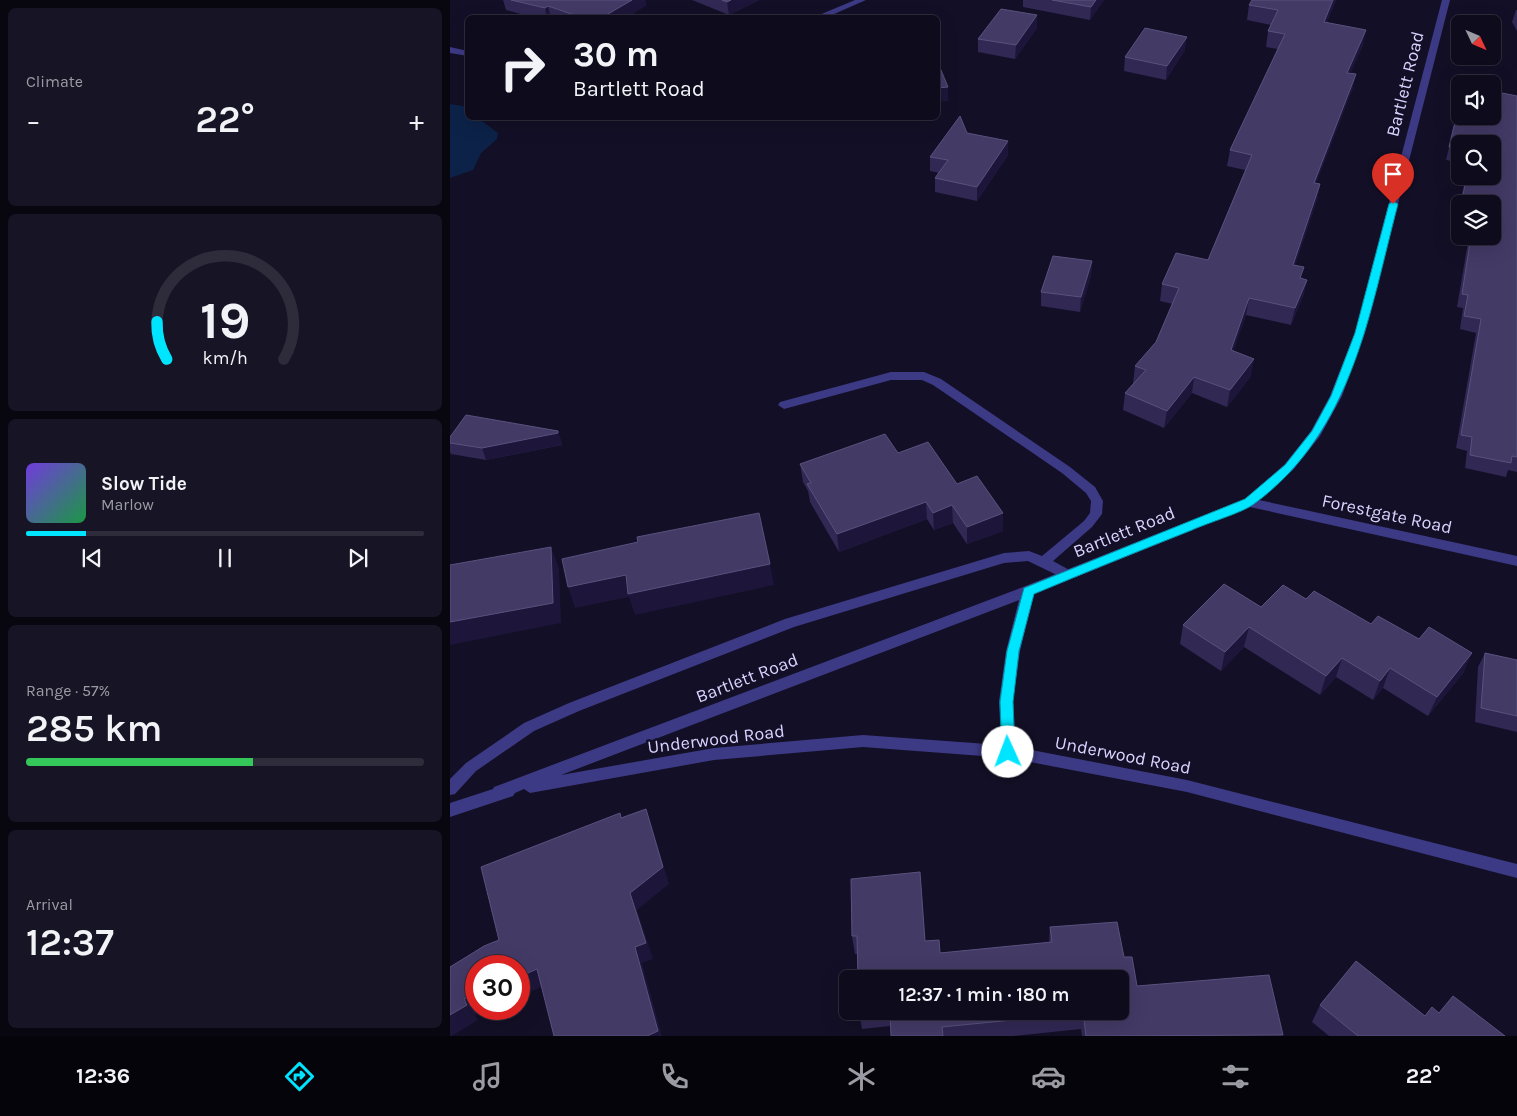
<!DOCTYPE html>
<html lang="en">
<head>
<meta charset="utf-8">
<style>
  :root { --surface:#0e0b1c; --page:#171425; --text:#f1f3f6; --muted:#9b9ba3; --line:#2e2b3b; --accent:#00e5ff }
  body { margin:0; font-family:Karla,sans-serif; background:var(--page); color:var(--text); height:100vh; display:flex; flex-direction:column; font-size:19px; white-space:nowrap }
  * { box-sizing:border-box; margin:0 }
  p { font-size:16px; color:var(--muted) }
  .icon { flex:none; width:28px; height:28px; fill:none; stroke:currentColor; stroke-width:2; stroke-linecap:round; stroke-linejoin:round }
  .map { position:relative; flex:1; overflow:hidden }
  .panel { display:flex; flex-direction:column; gap:8px; padding:8px; background:#08060f; width:450px }
  .panel>* { flex:none }
  .hud { position:absolute; left:15px; top:15px; width:475px; height:105px; border-radius:8px; box-shadow:0 5px 20px #0002,0 0 0 1px var(--line); background:#0e0b1c; color:var(--text); overflow:hidden }
  .needle { width:32px; rotate:134deg }
  .buttons { position:absolute; left:1001px; top:15px; display:grid; gap:10px }
  .buttons a { display:grid; place-items:center; width:50px; height:50px; border-radius:8px; background:var(--surface); box-shadow:0 5px 20px #0002,0 0 0 1px var(--line); font-size:25px }
  .speed { position:absolute; left:15px; top:955px; display:flex; gap:10px; font-size:25px; font-weight:700; text-align:center }
  .speed>* { display:grid; place-content:center; width:65px; height:65px; border-radius:50%; background:var(--surface); box-shadow:0 5px 20px #0002,0 0 0 1px var(--line); line-height:1 }
  .speed .limit { border:8px solid #d22; background:#fff; color:#111 }
  .pin { position:absolute; display:grid; place-items:center; width:42px; height:42px; color:#fff; margin:-51px -21px; border-radius:50% 50% 50% 0; rotate:-45deg; box-shadow:0 0 5px #0007 }
  .pin .icon { rotate:45deg }
  .me { position:absolute; width:55px; margin:-28px; rotate:358deg; stroke-linejoin:round; filter:drop-shadow(0 0 4px #0008) }
  .turn { display:flex; align-items:center; gap:18px; height:105px; padding:0 25px; font-size:22px }
  .turn .icon { width:65px; height:65px; stroke-width:2.5 }
  .turn b { display:block; font-size:35px; line-height:42px }
  .big { font-size:38px; font-weight:600; line-height:1.1 }
  .panel .card { flex:1; display:flex; flex-direction:column; justify-content:center; gap:8px; min-width:0; padding:0 18px; border-radius:8px; background:var(--page) }
  .panel .dial { align-items:center; gap:0 }
  .dial svg { height:130px; overflow:visible; fill:none; stroke:var(--line); stroke-width:7; stroke-linecap:round; text-anchor:middle }
  .dial text { fill:var(--text); stroke:none }
  .song { display:flex; align-items:center; gap:15px }
  .cover { width:60px; height:60px; border-radius:8px; background:linear-gradient(135deg,hsl(260 70% 55%),hsl(140 70% 35%)) }
  .played { height:5px; border-radius:2px; background:linear-gradient(90deg,var(--accent) 15%,var(--line) 15%) }
  .keys { display:flex; justify-content:space-around; direction:ltr }
  .heat { display:flex; justify-content:space-between; align-items:center; font-size:28px; direction:ltr }
  .charge { height:8px; border-radius:4px; background:linear-gradient(90deg,#34c759 57%,var(--line) 0) }
  .trip { position:absolute; left:389px; top:970px; width:290px; height:50px; border-radius:8px; background:var(--surface); box-shadow:0 5px 20px #0002,0 0 0 1px var(--line); font-weight:600; line-height:50px; text-align:center }
  .dock { display:flex; height:80px; justify-content:space-around; align-items:center; background:#06040b; color:var(--muted) }
  .dock .icon { width:35px; height:35px }
  .dock .selected { color:var(--accent) }
  .dock b { font-size:22px; color:var(--text) }
  main { display:flex; flex:1; min-height:0 }
  .map>svg:first-child { display:block }
</style>
</head>
<body>
<main>
<section class="panel">
<div class="card"><p>Climate</p>
<div class="heat"><a>−</a><b class="big">22°</b><a>+</a></div>
</div>
<div class="card dial"><svg viewBox="0 0 100 80">
<path d="M14 69A42 42 0 1 1 86 69"/>
<path d="M14 69A42 42 0 0 1 8 46" stroke="#00e5ff"/>
<text x="50" y="56" font-size="32" font-weight="700">19</text>
<text x="50" y="72" font-size="11">km/h</text>
</svg></div>
<div class="card">
<div class="song"><i class="cover"></i><div><b>Slow Tide</b><p>Marlow</p></div></div>
<div class="played"></div>
<div class="keys"><svg class="icon" aria-label="previous" viewBox="0 0 24 24"><path d="M18 5L8 12l10 7zM5 5v14"/></svg><svg class="icon" aria-label="pause" viewBox="0 0 24 24"><path d="M8 5v14M16 5v14"/></svg><svg class="icon" aria-label="next" viewBox="0 0 24 24"><path d="M6 5l10 7-10 7zM19 5v14"/></svg></div>
</div>
<div class="card"><p>Range · 57%</p><b class="big">285 km</b><div class="charge"></div></div>
<div class="card"><p>Arrival</p><b class="big">12:37</b></div>
</section>
<div class="map">
<svg width="1067" height="1036" viewBox="0 0 1067 1036">
  <rect width="100%" height="100%" fill="#130f26"/>
  <path fill="#0c2248" d="M0,104L13,106L17,110L18,118H28L48,133L47,139L31,153L23,170L0,178Z"/>
  <g fill="none" stroke-linecap="round" stroke-linejoin="round">
    <path fill="#3d3a85" fill-rule="evenodd" d="M441,372H474L491,379L620,467L645,487L653,501L652,514L642,527L603,561L623,572L625,575L623,578H613L578,561L554,563L344,627L129,711L84,731L26,771L5,794L0,795V779L16,763L74,723L119,703L335,619L554,553L579,551L592,556L634,521L640,513L641,501L636,493L612,473L483,385L472,380H441L334,409L328,405L330,402Z"/>
    <path fill="#3d3a85" fill-rule="evenodd" d="M405,0H416L375,18H362Z
      M992,0H1000L915,333L892,396L870,436L843,470L809,500L1067,556V566L800,507L584,594L570,651L563,701L566,747L737,780L1067,864V878L737,792L559,758L413,747L264,760L80,793L74,789L65,793L63,796L0,817V803L43,789L44,787L573,587L795,499L835,464L861,431L880,396L905,333ZM569,600L556,651L549,701L551,745L413,735L264,748L111,775Z
      M0,47L18,51V56L0,53Z"/>
  </g>
  <path fill="#312854" fill-rule="evenodd" d="M53,0H195L196,5L176,18H85L56,10Z
    M242,0H309L279,15Z
    M573,0H654L640,20L573,7Z
    M886,0L877,22L913,45L900,73L906,74L902,90L866,183L870,184L867,200L845,265L852,279L857,280L853,296L841,325L796,315L783,351L801,376L777,407L742,393L714,428L673,410L675,393L684,383H683L685,366L706,342L723,304L710,301L712,284L758,260L795,170L777,166L780,150L828,49L816,47L818,31L821,25L797,20L799,5Z
    M1066,10H1067V31L1062,22Z
    M587,15V28L565,59L528,52V39Z
    M735,50L716,80L674,71L675,57Z
    M1067,96V472L1058,470L1056,477L1015,468L1017,451L1006,448L1026,333L1010,329L1013,308L1007,307L1018,242L1002,239L1016,176H1042V144H1010V163L996,160L1004,126ZM1010,204H1042V236H1010Z
    M517,133L558,155L527,201L485,192V178L489,173L480,171V157Z
    M642,261L641,276L630,312L591,306V292Z
    M0,437L112,443V445L36,460L1,454L0,452Z
    M350,464L507,484L553,531L517,544L503,523L484,530L477,519L389,552L360,502L358,491L353,482Z
    M811,607L921,624L1014,672L978,716L933,688L923,700L886,677L870,695L794,647L771,671L730,644L733,625Z
    M1035,653L1067,660V732L1025,722L1028,667Z
    M401,879L490,953L599,943L600,927L674,957L687,986L833,1035L632,1036L631,1029L563,1036H441L440,1026L412,1029L409,1011H670L408,954H405L402,936Z
    M870,1005L975,1016L989,1013L1055,1036H879L862,1022Z"/>
  <path fill="#1d163a" d="M182,0H195L196,5L176,18H159L158,14Z
    M281,0H309L279,15L277,2Z
    M646,0H654L640,20L641,7Z
    M883,0H886L871,37L874,22Z
    M98,6L101,18H97L95,8Z
    M587,15V28L565,59L566,45Z
    M916,30L913,45L894,89L897,73Z
    M737,37L735,50L716,80L717,66Z
    M906,74L902,90L860,199L864,183Z
    M498,87V101L488,102V88Z
    M558,141V155L527,201V187Z
    M870,184L867,200L840,281L843,265Z
    M642,261L641,276L630,312L631,297Z
    M857,280L853,296L841,325L845,308Z
    M799,298L796,315L778,367L781,350Z
    M804,359L801,376L777,407L780,390Z
    M744,377L742,393L714,428L717,411Z
    M108,431L112,443V445L36,460L32,448Z
    M476,502L477,519L389,552L387,534Z
    M502,505L503,523L484,530L483,513Z
    M553,513V531L517,544V527Z
    M101,547L109,568L111,623L0,645V622Z
    M320,564L324,585L185,615L179,597L125,608L118,587L176,575Z
    M799,627L794,647L771,671L775,652Z
    M1022,653L1014,672L978,716L987,697Z
    M892,658L886,677L870,695L876,676Z
    M940,668L933,688L923,700L930,681Z
    M196,809L202,827L219,884L187,910L203,959L192,963L212,1036H197L185,947L180,893Z
    M87,969L96,985L69,997V977Z
    M26,994V1009H40L25,1015L28,1020L2,1036H0V1015L14,999Z"/>
  <path fill="#433a66" stroke="#5a527e" d="M61,0H182L158,14L160,18H133L98,6L95,8Z
    M272,0H281L277,2Z
    M602,0H646L641,7Z
    M802,0H883L874,22L916,30L897,73L906,74L864,183L870,184L843,265L854,267L850,278L857,280L845,308L799,298L781,350L804,359L780,390L744,377L717,411L675,393L696,370L685,366L706,342L729,288L712,284L726,253L758,260L802,155L780,150L835,34L818,31L828,10L799,5Z
    M551,9L587,15L566,45L528,39Z
    M695,28L737,37L717,66L675,57Z
    M488,63L498,87L488,88Z
    M1042,91L1067,96V457L1062,456L1061,463L1020,455L1022,437L1011,435L1031,319L1014,316L1018,295L1012,294L1021,236H1042V204H1011L1017,176H1042V144H1010V149L999,147L1004,126L1010,114V116H1042Z
    M510,116L517,133L558,141L527,187L485,178L498,160L480,157Z
    M1010,208V226L1006,225Z
    M603,256L642,261L631,297L591,292Z
    M16,415L108,431V433L32,448L0,443V437Z
    M435,434L448,453L478,442L507,484L527,476L553,513L517,527L502,505L483,513L476,502L387,534L357,484L361,483L350,464Z
    M309,513L320,564L178,594L176,575L118,587L112,559L188,542L187,537Z
    M101,547L103,603L0,622V565Z
    M774,584L811,607L833,585L856,599L864,591L921,624L928,616L969,639L979,627L1022,653L987,697L940,668L930,681L892,658L876,676L799,627L775,652L733,625Z
    M1035,653L1067,660V716L1031,708Z
    M196,809L213,867L180,893L196,943L185,947L208,1031L197,1036H104L87,969L69,977V966H26V994L14,999L17,1005L0,1015V967L34,946L49,940L31,867L170,813L171,818Z
    M470,872L475,941L489,940L490,953L602,942L600,927L667,922L674,957H682L687,986L819,975L833,1035L636,1036L633,1013L492,1027L493,1036H441L440,1011H670V979H408L407,936H402L401,879Z
    M906,961L975,1016L982,1007L989,1013L1003,996L1055,1036H908L870,1005Z
    M409,1011H425L409,1013Z"/>
  <path fill="#00e5ff" stroke="#0095a6" d="M943,201L948,204C919,314 903,431 804,504C792,513 757,523 742,530C689,551 636,572 584,594L569,651L563,702L565,752L563,756L558,758L554,756L552,752L550,702L557,651L574,588L795,499L835,465L862,431L881,396L905,333L939,204Z"/>
  <g text-anchor="middle" stroke-width="5" stroke-linejoin="round" paint-order="stroke">
    <g font-size="18" fill="#d9d4ff" stroke="#130f26">
      <text transform="translate(955 84) rotate(-76)" y="6">Bartlett Road</text>
      <text transform="translate(937 514) rotate(12)" y="6">Forestgate Road</text>
      <text transform="translate(674 532) rotate(-22)" y="6">Bartlett Road</text>
      <text transform="translate(297 678) rotate(-21)" y="6">Bartlett Road</text>
      <text transform="translate(266 739) rotate(-7)" y="6">Underwood Road</text>
      <text transform="translate(673 755) rotate(11)" y="6">Underwood Road</text>
    </g>
  </g>
</svg>
<div class="buttons">
<a><svg class="needle" viewBox="-14 -14 28 28"><path d="M0-13l5 13h-10z" fill="#e53935"/><path d="M0 13l5-13h-10z" fill="#9b9ba3"/></svg></a>
<a><svg class="icon" aria-label="sound" viewBox="0 0 24 24"><path d="M4 9h4l5-4v14l-5-4H4zM17 9q2 3 0 6"/></svg></a>
<a><svg class="icon" aria-label="search" viewBox="0 0 24 24"><circle cx="10" cy="10" r="6"/><path d="M15 15l6 6"/></svg></a>
<a><svg class="icon" aria-label="layers" viewBox="0 0 24 24"><path d="M12 4l9 5-9 5-9-5zM3 14l9 5 9-5"/></svg></a>
</div>
<div class="speed"><div class="limit">30</div></div>
<div class="pin" style="left:943px;top:204px;background:#d93025"><svg class="icon" aria-label="arrive" viewBox="0 0 24 24"><path d="M6 21V4h12l-3 4 3 4H6"/></svg></div>
<svg class="me" style="left:558px;top:752px" viewBox="-20 -20 40 40"><circle r="19" fill="#fff"/><path d="M0-13L10 11 0 6-10 11z" fill="#00e5ff"/></svg>
<div class="trip">12:37 · 1 min · 180 m</div>
<div class="hud">
<div class="turn"><svg class="icon" aria-label="right" viewBox="0 0 24 24"><path d="M7 20v-9h11M14 6l5 5-5 5"/></svg><div><b>30 m</b>Bartlett Road</div></div>
</div>
</div>
</main>
<nav class="dock">
<b>12:36</b>
<svg class="icon selected" aria-label="directions" viewBox="0 0 24 24"><path d="M12 3l9 9-9 9-9-9zM9 14v-3h6M13 9l2 2-2 2"/></svg>
<svg class="icon" aria-label="music" viewBox="0 0 24 24"><path d="M9 18V5l10-2v13"/><circle cx="6" cy="18" r="3"/><circle cx="16" cy="16" r="3"/></svg>
<svg class="icon" aria-label="phone" viewBox="0 0 24 24"><path d="M5 4h4l2 5-3 2q2 4 5 5l2-3 5 2v4C11 20 4 13 5 4z"/></svg>
<svg class="icon" aria-label="climate" viewBox="0 0 24 24"><path d="M12 3v18M4 7l16 10M4 17L20 7"/></svg>
<svg class="icon" aria-label="car" viewBox="0 0 24 24"><path d="M5 17H2v-5l4-1 3-4h7l3 4 3 1v5h-3M9 17h6M6 11h13"/><circle cx="7" cy="17" r="2"/><circle cx="17" cy="17" r="2"/></svg>
<svg class="icon" aria-label="filters" viewBox="0 0 24 24"><path d="M4 7h16M4 17h16"/><circle cx="9" cy="7" r="2"/><circle cx="15" cy="17" r="2"/></svg>
<b>22°</b>
</nav>
</body>
</html>
